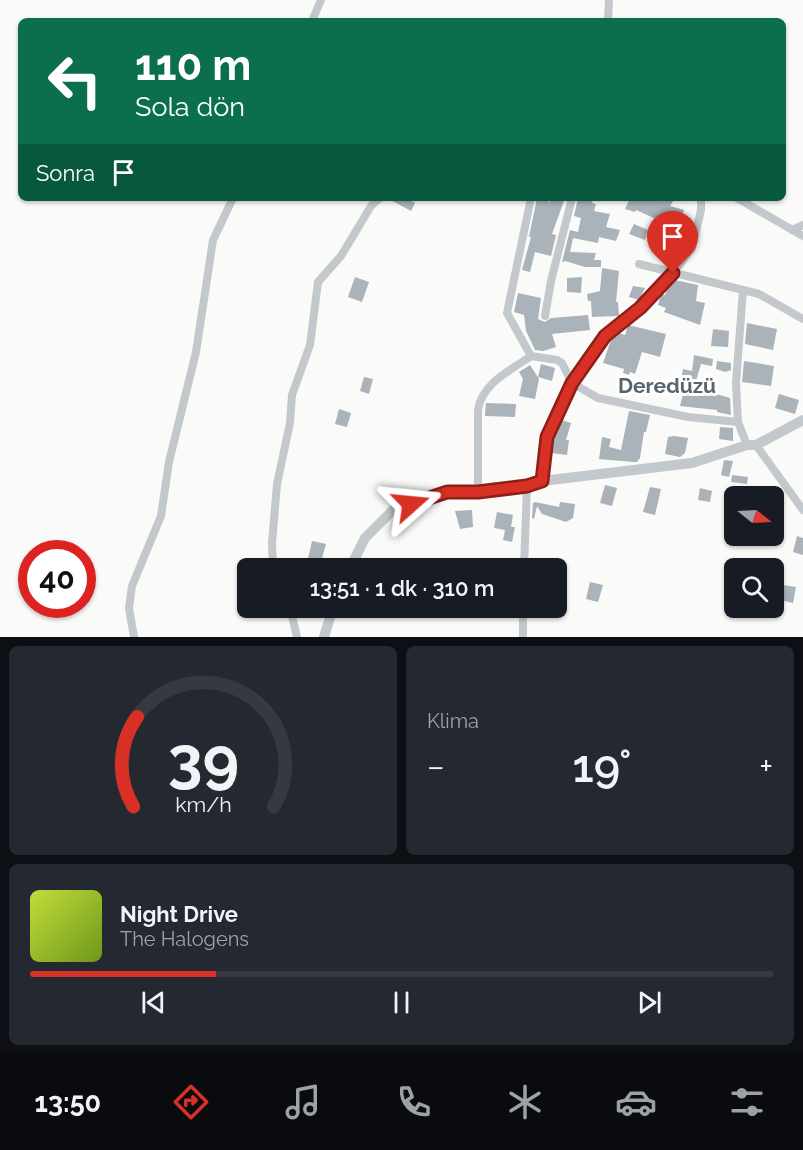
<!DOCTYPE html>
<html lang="tr">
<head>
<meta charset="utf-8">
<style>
  :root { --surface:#171b24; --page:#242831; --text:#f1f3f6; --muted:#9ea1a6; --line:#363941; --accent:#d93025 }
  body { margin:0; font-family:Raleway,sans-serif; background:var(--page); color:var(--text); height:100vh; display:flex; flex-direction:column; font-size:22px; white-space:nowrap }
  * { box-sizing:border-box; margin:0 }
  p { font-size:20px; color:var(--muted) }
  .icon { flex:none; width:33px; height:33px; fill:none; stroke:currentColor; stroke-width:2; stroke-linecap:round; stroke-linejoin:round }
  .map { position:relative; height:637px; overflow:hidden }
  .drawer { display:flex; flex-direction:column; gap:9px; padding:9px; background:#0d0f14; flex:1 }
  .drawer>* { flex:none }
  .guide { position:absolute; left:18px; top:18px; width:768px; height:183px; border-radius:9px; box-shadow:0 2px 4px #0004; background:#0b6e4f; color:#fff; overflow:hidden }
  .needle { width:39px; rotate:108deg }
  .buttons { position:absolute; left:724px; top:486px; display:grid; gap:12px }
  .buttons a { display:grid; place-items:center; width:60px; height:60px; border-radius:9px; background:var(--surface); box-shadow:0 2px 4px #0004; font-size:30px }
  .speed { position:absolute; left:18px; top:540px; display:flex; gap:12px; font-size:30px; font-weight:700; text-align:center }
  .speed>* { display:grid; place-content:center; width:78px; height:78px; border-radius:50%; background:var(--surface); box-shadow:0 2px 4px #0004; line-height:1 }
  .speed .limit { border:9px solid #d22; background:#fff; color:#111 }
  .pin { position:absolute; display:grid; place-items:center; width:51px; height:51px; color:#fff; margin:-62px -26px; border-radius:50% 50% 50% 0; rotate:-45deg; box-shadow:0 0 6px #0007 }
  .pin .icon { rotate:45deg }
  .me { position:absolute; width:66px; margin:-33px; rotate:72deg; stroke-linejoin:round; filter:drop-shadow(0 0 4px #0008) }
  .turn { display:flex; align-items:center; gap:21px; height:126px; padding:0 18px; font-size:27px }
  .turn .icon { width:78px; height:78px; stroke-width:2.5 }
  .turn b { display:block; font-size:42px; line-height:51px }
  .then { display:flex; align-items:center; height:57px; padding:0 18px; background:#0003; gap:12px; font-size:22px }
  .big { font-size:45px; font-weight:600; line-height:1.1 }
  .drawer .widget { flex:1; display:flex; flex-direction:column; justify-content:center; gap:9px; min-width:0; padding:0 21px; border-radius:9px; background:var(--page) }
  .drawer .dial { align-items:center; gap:0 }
  .dial svg { height:156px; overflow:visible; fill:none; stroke:var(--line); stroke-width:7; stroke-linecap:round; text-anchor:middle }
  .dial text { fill:var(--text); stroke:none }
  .song { display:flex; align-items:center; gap:18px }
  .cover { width:72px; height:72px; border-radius:9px; background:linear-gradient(135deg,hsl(70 70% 55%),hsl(80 70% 35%)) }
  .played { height:6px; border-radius:3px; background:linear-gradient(90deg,var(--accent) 25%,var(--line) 25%) }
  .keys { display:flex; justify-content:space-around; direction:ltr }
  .heat { display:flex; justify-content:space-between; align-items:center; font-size:33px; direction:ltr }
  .drawer .tiles { flex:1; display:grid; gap:9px; grid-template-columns:1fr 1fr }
  .widget:last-child { grid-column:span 2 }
  .trip { position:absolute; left:237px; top:558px; width:330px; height:60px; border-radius:9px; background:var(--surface); box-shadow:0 2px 4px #0004; font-weight:600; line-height:60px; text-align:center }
  .tab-bar { display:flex; height:96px; justify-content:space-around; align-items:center; background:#090b0e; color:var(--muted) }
  .tab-bar .icon { width:42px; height:42px }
  .tab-bar .current { color:var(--accent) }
  .tab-bar b { font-size:27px; color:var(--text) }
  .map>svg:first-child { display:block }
</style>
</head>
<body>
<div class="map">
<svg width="803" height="637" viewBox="0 0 803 637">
  <rect width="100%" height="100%" fill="#fafaf8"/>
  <path fill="#aab3b9" d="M387,198H406L415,203L411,211Z
    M537,198L550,202L552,198H565L552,234L556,235L551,256L535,252L530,272L522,270L531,237H529Z
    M578,198H593L592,203L596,204L594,211L610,214L606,227L620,230L616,241L599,237L598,243L573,238L570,252L596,253L594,260H601V267H585L565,261L562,262L570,230L578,232L581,218L574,216Z
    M630,198H675L670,206L684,210L672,251L658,247L661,239L650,236L656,219L636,210L635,212L625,209Z
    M634,224L648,230L645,240L629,234Z
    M602,268L619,271L616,302H618L619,316L592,317L591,301H588L587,294L600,291Z
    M355,277L369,282L362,302L348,297Z
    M582,277L581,293L567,292V278Z
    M675,280L698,285L696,301L705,303L700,325L664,312L666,308L658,305L661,294L665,295L668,287Z
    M633,286L645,288L639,300L629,297Z
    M518,293L541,298L538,319L545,322L551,318L588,315L590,330L552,334L556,347L543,351L535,350L526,331L524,315L514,312Z
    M747,323L777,329L773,350L745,344Z
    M628,325L666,334L660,357L642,352L635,374L630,372L629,375L623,373L624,369L603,363L611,340L619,333L625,335Z
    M713,329L729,331L728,347L711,346Z
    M694,355L713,359L712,366L701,364L696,381L715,384L713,393L730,398L731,415L717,412V410L680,406L685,386L676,384L677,378H681L683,369L692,371Z
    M717,361L731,363V370L725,372L716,369Z
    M744,361L774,366L771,386L742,382Z
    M541,364L555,368L552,381L538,377Z
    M530,365L539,379L535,399L519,396L523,379L519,372Z
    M364,377L373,379L369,394L360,391Z
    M779,394L799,400L795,414L775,408Z
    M486,403L516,404L515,417L485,416Z
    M339,409L351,413L347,427L335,424Z
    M629,411L650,415L646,432H644L640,458L637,462H633L599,459L602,437L611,439L609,447L621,450Z
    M562,420L571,423L566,440H569L567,455L552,453L553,439Z
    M720,427L733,428V441L719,439Z
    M674,436L688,438L685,453L680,457L665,454L668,437Z
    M724,460L733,461L729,477L721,475Z
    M732,475L748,477L747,484L731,482Z
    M605,485L617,488L612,506L600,503Z
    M650,487L661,489L655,515L643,512Z
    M700,488L712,491L710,502L698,500Z
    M535,502L559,507L560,502L575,504L573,518L566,522L542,514L537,506L534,519L532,518L533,503Z
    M472,510L473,527L460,529L455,511Z
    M497,512L513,515L511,527H515L512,542L503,540L505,530L494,528Z
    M797,536L803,538V555L793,552Z
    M312,541L326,544L321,562L308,559Z
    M590,582L603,585L598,602L586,599Z
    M783,585L796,587L793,603L780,600Z"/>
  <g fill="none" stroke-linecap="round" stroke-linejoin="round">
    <path stroke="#c3c8cc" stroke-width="8" d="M312,21L321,0
      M608,21L609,0
      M531,198L507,313L531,356
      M737,198L803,236
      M792,230L803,225
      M639,264L759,294L803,319
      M743,290L736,383L738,422L747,445
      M545,316L551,281L572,198
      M756,445L803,510
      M542,481L547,437L572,383L605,336L640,308L673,273L692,248L701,210V198
      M478,492V410C482,383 510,371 531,356L557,360L562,363L572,383L598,398L688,417L738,422
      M273,568L272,543L277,484L290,423L292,395L310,345L318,282L341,256L371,206L380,198
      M524,568L527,486
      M290,608L297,637
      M134,637L129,608L132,586L161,516L169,462L196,352L213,240L233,198
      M523,637V608"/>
    <path stroke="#c3c8cc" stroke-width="10" d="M350,568L365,538L393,510L447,492H478L527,486L542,481L692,463L747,445H756L803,420
      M324,637L333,608"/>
  </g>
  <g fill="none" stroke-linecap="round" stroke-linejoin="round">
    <defs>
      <path id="route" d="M411,504L447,492H478L527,486L542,481L547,437L572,383L605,336L640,308L673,273"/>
    </defs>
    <use href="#route" stroke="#8d1f18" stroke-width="15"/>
    <use href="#route" stroke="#d93025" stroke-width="10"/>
  </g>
  <g text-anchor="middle" stroke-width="6" stroke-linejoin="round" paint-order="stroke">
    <g font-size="21" font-weight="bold" fill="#57646e" stroke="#fff">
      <text x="667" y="393">Deredüzü</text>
    </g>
  </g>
</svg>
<div class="buttons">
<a><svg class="needle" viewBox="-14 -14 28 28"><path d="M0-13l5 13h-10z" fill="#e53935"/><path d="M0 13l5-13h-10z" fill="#9ea1a6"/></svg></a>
<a><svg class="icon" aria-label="search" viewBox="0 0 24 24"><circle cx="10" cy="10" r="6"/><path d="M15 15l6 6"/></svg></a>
</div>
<div class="speed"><div class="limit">40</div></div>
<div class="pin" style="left:673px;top:273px;background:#d93025"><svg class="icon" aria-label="arrive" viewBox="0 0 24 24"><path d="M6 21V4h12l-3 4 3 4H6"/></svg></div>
<svg class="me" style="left:411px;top:504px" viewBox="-20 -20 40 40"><path d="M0-17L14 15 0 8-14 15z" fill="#d93025" stroke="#fff" stroke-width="4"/></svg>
<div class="trip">13:51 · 1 dk · 310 m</div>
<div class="guide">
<div class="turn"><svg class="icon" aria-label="left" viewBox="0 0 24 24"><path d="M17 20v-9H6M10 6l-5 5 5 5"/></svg><div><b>110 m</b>Sola dön</div></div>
<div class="then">Sonra<svg class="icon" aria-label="arrive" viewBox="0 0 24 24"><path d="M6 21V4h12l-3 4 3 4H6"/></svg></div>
</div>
</div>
<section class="drawer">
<div class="tiles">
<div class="widget dial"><svg viewBox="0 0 100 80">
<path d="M14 69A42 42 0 1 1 86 69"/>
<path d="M14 69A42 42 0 0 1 16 23" stroke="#d93025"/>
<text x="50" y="56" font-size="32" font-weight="700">39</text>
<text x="50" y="72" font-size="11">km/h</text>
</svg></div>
<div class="widget"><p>Klima</p>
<div class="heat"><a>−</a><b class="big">19°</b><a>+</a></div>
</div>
<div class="widget">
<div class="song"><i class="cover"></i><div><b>Night Drive</b><p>The Halogens</p></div></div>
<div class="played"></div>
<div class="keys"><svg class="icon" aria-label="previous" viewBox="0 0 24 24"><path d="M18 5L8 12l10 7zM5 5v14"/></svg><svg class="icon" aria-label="pause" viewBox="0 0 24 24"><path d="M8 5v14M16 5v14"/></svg><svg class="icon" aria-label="next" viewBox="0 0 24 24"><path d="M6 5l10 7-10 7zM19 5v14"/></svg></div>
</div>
</div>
</section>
<nav class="tab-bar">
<b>13:50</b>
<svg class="icon current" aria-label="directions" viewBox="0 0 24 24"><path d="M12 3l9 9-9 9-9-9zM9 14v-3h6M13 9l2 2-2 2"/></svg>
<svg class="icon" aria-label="music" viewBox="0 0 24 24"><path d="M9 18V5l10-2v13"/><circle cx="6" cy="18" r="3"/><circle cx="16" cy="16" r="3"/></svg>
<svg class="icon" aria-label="phone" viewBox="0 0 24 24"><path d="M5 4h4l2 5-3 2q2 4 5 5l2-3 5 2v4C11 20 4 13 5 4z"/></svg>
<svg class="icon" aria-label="climate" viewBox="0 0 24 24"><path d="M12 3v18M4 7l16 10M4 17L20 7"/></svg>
<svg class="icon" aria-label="car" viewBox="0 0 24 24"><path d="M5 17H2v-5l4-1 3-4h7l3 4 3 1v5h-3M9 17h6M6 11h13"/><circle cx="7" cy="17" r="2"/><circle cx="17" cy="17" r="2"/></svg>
<svg class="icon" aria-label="filters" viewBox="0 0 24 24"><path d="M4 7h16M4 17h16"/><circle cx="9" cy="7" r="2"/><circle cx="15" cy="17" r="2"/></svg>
</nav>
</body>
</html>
